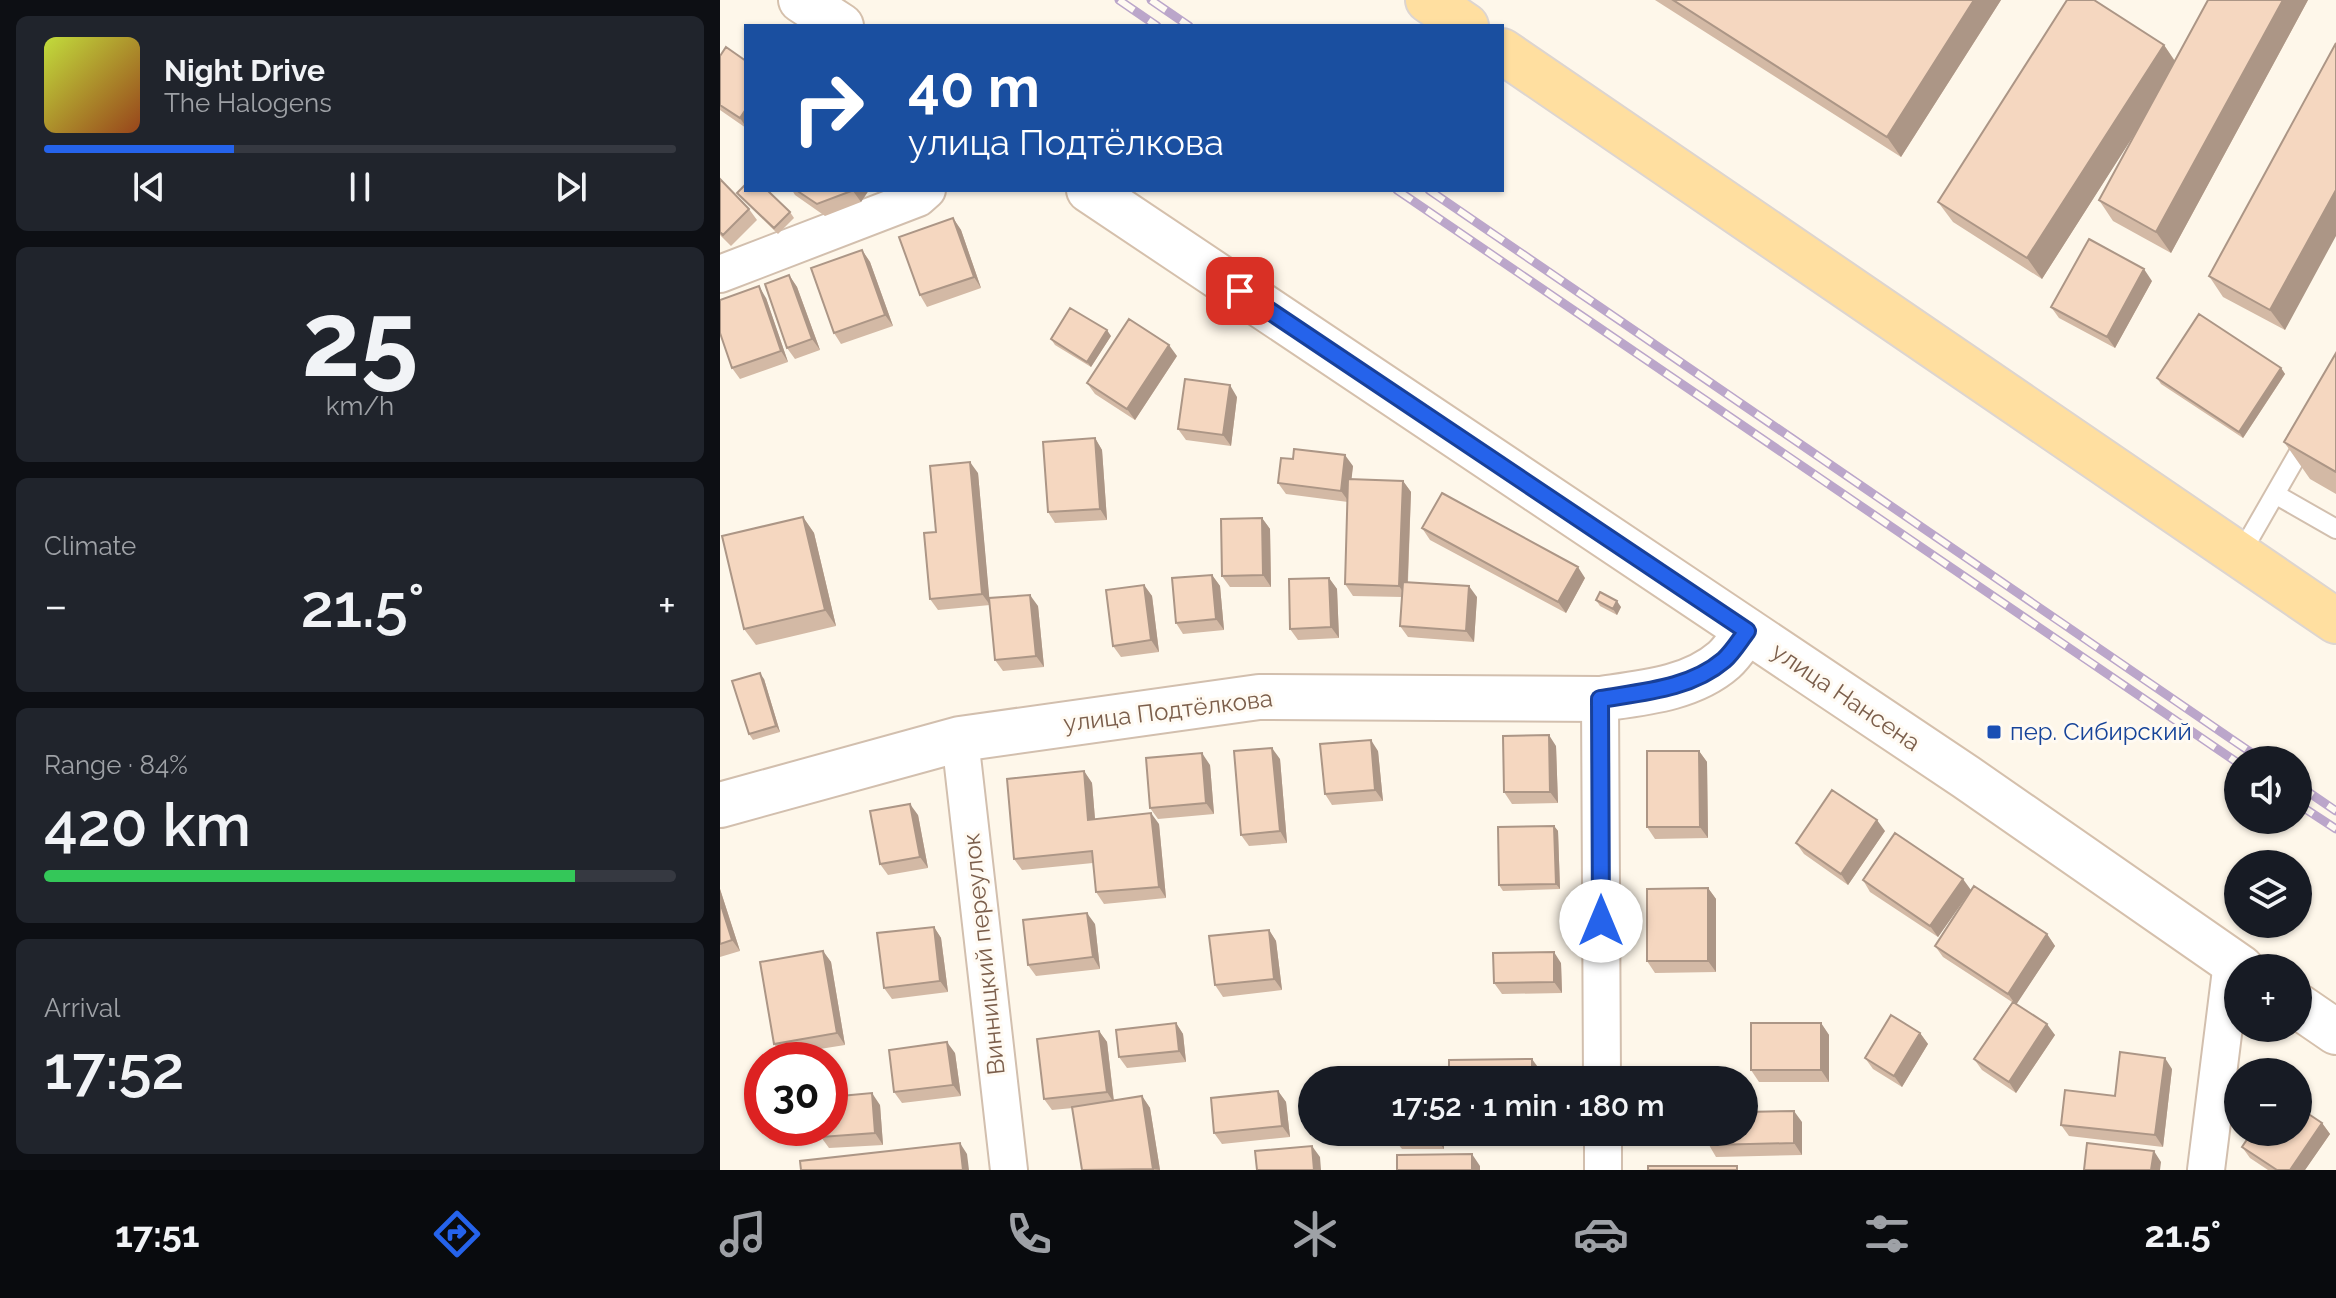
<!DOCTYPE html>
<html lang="en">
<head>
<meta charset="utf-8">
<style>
  :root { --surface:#171b24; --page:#20242c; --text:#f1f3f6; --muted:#9ea1a6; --line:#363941; --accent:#2563eb }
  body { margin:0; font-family:Raleway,sans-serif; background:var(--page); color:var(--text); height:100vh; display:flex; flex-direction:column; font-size:30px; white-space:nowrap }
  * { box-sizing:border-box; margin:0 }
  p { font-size:26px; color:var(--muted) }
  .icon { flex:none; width:44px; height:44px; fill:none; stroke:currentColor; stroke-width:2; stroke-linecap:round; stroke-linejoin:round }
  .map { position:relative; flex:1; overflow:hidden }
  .details { display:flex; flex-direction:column; gap:16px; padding:16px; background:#0d0f14; width:720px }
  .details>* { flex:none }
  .banner { position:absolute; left:24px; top:24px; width:760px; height:168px; border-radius:0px; box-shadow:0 2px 6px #0004; background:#1a4fa0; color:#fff; overflow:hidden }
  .fabs { position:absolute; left:1504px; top:746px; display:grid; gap:16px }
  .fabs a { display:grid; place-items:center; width:88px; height:88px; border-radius:50%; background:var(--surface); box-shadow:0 2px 6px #0004; font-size:40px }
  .speed { position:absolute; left:24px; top:1042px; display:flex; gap:16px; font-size:40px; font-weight:700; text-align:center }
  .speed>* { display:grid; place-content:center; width:104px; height:104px; border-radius:50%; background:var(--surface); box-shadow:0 2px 6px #0004; line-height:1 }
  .speed .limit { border:12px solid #d22; background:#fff; color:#111 }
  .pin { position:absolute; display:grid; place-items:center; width:68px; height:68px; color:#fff; margin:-34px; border-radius:16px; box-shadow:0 4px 12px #0006 }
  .me { position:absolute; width:88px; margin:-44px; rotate:0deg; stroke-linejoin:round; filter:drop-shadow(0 0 6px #0008) }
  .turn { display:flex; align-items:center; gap:28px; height:168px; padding:0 32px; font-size:36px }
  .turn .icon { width:104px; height:104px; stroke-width:2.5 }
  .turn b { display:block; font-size:56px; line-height:68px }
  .big { font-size:60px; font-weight:600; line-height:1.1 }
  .details .tile { flex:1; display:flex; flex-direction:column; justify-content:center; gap:12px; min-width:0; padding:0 28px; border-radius:12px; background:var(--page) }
  .details .dial { align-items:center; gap:0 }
  .dial b { font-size:104px; line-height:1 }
  .song { display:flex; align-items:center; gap:24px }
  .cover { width:96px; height:96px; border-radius:12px; background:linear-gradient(135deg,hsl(70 70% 55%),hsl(20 70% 35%)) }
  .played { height:8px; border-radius:4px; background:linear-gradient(90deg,var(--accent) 30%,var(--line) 30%) }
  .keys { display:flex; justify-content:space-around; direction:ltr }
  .heat { display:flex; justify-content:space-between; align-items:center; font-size:44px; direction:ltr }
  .charge { height:12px; border-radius:6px; background:linear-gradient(90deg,#34c759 84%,var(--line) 0) }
  .trip { position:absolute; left:578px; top:1066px; width:460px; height:80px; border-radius:40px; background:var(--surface); box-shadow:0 2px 6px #0004; font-weight:600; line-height:80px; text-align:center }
  .tab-bar { display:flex; height:128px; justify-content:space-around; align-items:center; background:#090b0e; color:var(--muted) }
  .tab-bar .icon { width:56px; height:56px }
  .tab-bar .active { color:var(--accent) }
  .tab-bar b { font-size:36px; color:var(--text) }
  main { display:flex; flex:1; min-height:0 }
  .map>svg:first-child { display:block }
</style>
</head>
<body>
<main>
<section class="details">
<div class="tile">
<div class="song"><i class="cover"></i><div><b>Night Drive</b><p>The Halogens</p></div></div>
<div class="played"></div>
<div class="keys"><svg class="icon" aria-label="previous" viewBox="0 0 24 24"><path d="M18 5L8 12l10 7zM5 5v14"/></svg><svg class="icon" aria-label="pause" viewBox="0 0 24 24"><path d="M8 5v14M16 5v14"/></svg><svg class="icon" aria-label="next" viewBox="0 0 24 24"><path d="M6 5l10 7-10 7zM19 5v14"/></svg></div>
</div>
<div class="tile dial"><b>25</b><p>km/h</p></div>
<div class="tile"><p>Climate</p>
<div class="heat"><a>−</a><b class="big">21.5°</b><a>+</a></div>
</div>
<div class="tile"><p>Range · 84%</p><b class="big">420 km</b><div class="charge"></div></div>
<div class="tile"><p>Arrival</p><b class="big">17:52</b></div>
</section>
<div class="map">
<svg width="1616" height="1170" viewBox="0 0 1616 1170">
  <rect width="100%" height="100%" fill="#fef7ea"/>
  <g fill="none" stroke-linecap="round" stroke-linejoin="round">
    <defs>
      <path id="service" d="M1555,494L1616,529
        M1520,555L1586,440"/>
      <path id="minor" d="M0,274L198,198L207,190
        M880,699L882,1080
        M240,739L289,1170
        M883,1132V1170
        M1486,1170L1512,962"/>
      <path id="tertiary" d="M0,805L240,739L539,697L880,699C922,693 971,689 1004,660C1013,652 1020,640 1027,631"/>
      <path id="secondary" d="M81,0L121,26
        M369,190L1246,777L1521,968
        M1578,1006L1616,1032"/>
      <path id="primary" d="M708,0L746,26
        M782,51L1616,621"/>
    </defs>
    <use href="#service" stroke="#d2bfae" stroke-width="22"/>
    <use href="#minor" stroke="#d2bfae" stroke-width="40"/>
    <use href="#tertiary" stroke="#d2bfae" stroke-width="48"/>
    <use href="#secondary" stroke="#d5c0ac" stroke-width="48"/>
    <use href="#primary" stroke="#ddd5d0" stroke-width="48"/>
    <use href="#service" stroke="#fff" stroke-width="18"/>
    <use href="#minor" stroke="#fff" stroke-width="36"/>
    <use href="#tertiary" stroke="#fff" stroke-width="44"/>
    <use href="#secondary" stroke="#fff" stroke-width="44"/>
    <use href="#primary" stroke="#ffdfa0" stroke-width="44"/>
    <defs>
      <path id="rail" d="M399,0L437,26
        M431,0L469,26
        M677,190L1518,763
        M709,190L1542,760
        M1578,785L1616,811
        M1578,804L1616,829"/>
    </defs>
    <use href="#rail" stroke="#bba6ca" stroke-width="9"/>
    <use href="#rail" stroke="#fffaf2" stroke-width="6" stroke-dasharray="18" stroke-linecap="butt"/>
  </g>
  <path fill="#d3b9a5" d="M935,0H1281L1181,157Z
    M1488,0H1588L1451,253L1393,221L1379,200L1420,125L1322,279L1233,222L1218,202L1444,45L1455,61Z
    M1616,43L1565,330L1503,297L1489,276Z
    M0,56L26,61V128L0,110Z
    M0,179L29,209L37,220L11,246L0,235Z
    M72,190H149L141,202L105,216L75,195Z
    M17,193L70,212L74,218L58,234L21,198Z
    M233,218L241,230L261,288L207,307L200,295Z
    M142,250L150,262L173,326L121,344L114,333Z
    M69,275L77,287L100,350L75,359L67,348Z
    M1432,281L1395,348L1339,318L1331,307Z
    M46,298L68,362L20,379L12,368Z
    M391,336L371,367L335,345L331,339Z
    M1616,353V494L1590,479L1564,442Z
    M457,356L415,420L375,394L367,383Z
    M1561,368L1565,374L1523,438L1441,384L1437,378Z
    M517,397L511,446L466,440L458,429Z
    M375,438L382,450L387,520L335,523L328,512Z
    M633,466L631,479L683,481L691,492L688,582L757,597L754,642L688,637L680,626L682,597L633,596L625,584L628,502L566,494L558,483Z
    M258,473L269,598L318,606L324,667L283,671L275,660L270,605L218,610L210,599L216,532Z
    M83,517L94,533L116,626L36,645L24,629Z
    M542,518L550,529L551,587H510L502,576Z
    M702,528L865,578L846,613L710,540Z
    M492,575L500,586L504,630L463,634L456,623Z
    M609,578L617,589L619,638L578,640L570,629Z
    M424,585L432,596L439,652L401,657L393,646Z
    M876,600L901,607L897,615L880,606Z
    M44,679L60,732L33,740L29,734Z
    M836,746L838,803L792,804L784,792Z
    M658,751L663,801L612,805L605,794Z
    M979,751L987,762L988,838L935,839L927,827Z
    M560,759L567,843L529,846L521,835Z
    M490,765L494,814L438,819L430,808Z
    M364,771L372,783L375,819L439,824L446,898L384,904L376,892L373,863L302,870L294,859Z
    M198,815L208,868L168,875L160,864Z
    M834,826L838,831L840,889L783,891L779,885Z
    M1165,831L1128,885L1084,854L1076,843Z
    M1143,880L1251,890L1218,937L1150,892Z
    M988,888L996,899V972L935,973L927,961Z
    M0,889L20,951L0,957Z
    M375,924L380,969L316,976L308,965Z
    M214,927L221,938L228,992L172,999L164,988Z
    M549,930L556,941L562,990L503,997L495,985Z
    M1327,934L1335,946L1296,1004L1335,1035L1296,1093L1262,1070L1254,1059L1292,1002L1223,957L1215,946Z
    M103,951L111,962L125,1045L62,1055L54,1044Z
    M841,963L842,993L782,994L774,983Z
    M456,1023L463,1034L466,1062L407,1068L399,1057Z
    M1101,1023L1109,1035V1082H1039L1031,1070Z
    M379,1031L387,1042L394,1101L422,1096L430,1108L440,1170H362L353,1108L332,1110L324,1099Z
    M1200,1033L1208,1044L1182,1087L1153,1069L1145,1058Z
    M235,1053L241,1096L182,1103L174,1092Z
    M1452,1069L1443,1147L1349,1136L1341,1125L1395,1096Z
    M558,1091L566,1102L570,1137L502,1144L494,1133Z
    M160,1105L163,1145L109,1148L101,1137Z
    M1082,1122V1155L996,1157L989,1145Z
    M1602,1123L1610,1134L1585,1170H1548L1530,1158L1522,1147Z
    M724,1132V1149H682L678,1144Z"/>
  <path fill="#ac9686" d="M1254,0H1281L1181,157L1167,137Z
    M1563,0H1588L1451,253L1436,232Z
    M1444,45L1458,66L1322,279L1307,258Z
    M26,109V127L20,118Z
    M134,190H149L141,202L133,191Z
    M1616,190V236L1565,330L1550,310Z
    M233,218L241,230L261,288L254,277Z
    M142,250L150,262L173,326L165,315Z
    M1424,269L1432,281L1395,348L1387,337Z
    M69,275L77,287L100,350L92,339Z
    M39,286L46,298L68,362L61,351Z
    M387,330L391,336L371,367L367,362Z
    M449,345L457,356L415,420L407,409Z
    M1561,368L1565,374L1523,438L1519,432Z
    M510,385L517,397L511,446L503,435Z
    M375,438L382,450L387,520L380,509Z
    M625,455L633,466L629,502L621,491Z
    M250,462L258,473L270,605L262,594Z
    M683,481L691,492L687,598L679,586Z
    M83,517L94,533L116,626L105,610Z
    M542,518L550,529L551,587L543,575Z
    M858,567L865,578L846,613L838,602Z
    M492,575L500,586L504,630L496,619Z
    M609,578L617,589L619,638L611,627Z
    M424,585L432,596L439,652L431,640Z
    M749,586L757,597L754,642L746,631Z
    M310,595L318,606L324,667L316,656Z
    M897,601L901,607L897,615L893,609Z
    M40,673L44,679L60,732L56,726Z
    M829,735L836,746L838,803L830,792Z
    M651,740L658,751L663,801L655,790Z
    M552,748L560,759L567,843L560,831Z
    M979,751L987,762L988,838L980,827Z
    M482,753L490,765L494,814L486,803Z
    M364,771L372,783L376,831L368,820Z
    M190,804L198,815L208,868L200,857Z
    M431,813L439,824L446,898L439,887Z
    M1157,820L1165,831L1128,885L1121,874Z
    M834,826L838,831L840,889L836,884Z
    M1243,879L1251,890L1218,937L1210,926Z
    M988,888L996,899V972L988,961Z
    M0,889L20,951L12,940L0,902Z
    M367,913L375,924L380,969L373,957Z
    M214,927L221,938L228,992L220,981Z
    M549,930L556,941L562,990L554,979Z
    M1327,934L1335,946L1296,1005L1288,994Z
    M103,951L111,962L125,1045L117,1033Z
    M834,952L841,963L842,993L834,982Z
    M456,1023L463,1034L466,1062L459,1051Z
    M1101,1023L1109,1035V1082L1101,1070Z
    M1327,1024L1335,1035L1296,1093L1289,1082Z
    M379,1031L387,1042L394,1103L387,1092Z
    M1200,1033L1208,1044L1182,1087L1174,1076Z
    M227,1042L235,1053L241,1096L233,1085Z
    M1445,1058L1452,1069L1443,1147L1435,1135Z
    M812,1059L820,1070V1080H812Z
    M986,1069L993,1080H986Z
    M558,1091L566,1102L570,1137L562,1126Z
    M152,1093L160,1105L163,1145L155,1133Z
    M422,1096L430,1108L440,1170L433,1169Z
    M1074,1111L1082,1122V1155L1074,1143Z
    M1602,1123L1610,1134L1585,1170H1570Z
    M720,1132H724V1149L720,1144Z
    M240,1143L247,1154L249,1170H243Z
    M592,1146L600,1157L601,1170H594Z
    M1434,1151L1441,1162L1440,1170H1431Z
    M752,1154L760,1166V1170H752Z"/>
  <path fill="#f5d7c0" stroke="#ac9686" stroke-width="2" d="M953,0H1254L1167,137Z
    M1347,0H1374L1444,45L1307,258L1218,202Z
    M1488,0H1563L1436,232L1379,200Z
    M1616,43V190L1550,310L1489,276Z
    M6,47L26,61V109L20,118L0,105V56Z
    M0,179L29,209L3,235L0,232Z
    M26,184V190H47L70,212L54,228L17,193Z
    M76,190H134L97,204Z
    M233,218L254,277L200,295L179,237Z
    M1369,239L1424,269L1387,337L1331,307Z
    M142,250L165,315L114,333L91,268Z
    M69,275L92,339L67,348L45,284Z
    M39,286L61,351L12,368L0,333V300Z
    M350,308L387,330L367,362L331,339Z
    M1479,314L1561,368L1519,432L1437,378Z
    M409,319L449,345L407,409L367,383Z
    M1616,353V472L1564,442Z
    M465,379L510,385L503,435L458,429Z
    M375,438L380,509L328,512L323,442Z
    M574,449L625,455L621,491L558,483L561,458L573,459Z
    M250,462L262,594L210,599L204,533L216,532L210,466Z
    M628,479L683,481L679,586L625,584Z
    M722,493L858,567L838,602L702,528Z
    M83,517L105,610L24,629L2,536Z
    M542,518L543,575L502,576L501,519Z
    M492,575L496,619L456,623L452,578Z
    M609,578L611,627L570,629L569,579Z
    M683,582L749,586L746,631L680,626Z
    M424,585L431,640L393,646L386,590Z
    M880,592L897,601L893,609L876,600Z
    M310,595L316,656L275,660L269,598Z
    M40,673L56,726L29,734L12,681Z
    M829,735L830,792H784L783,736Z
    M651,740L655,790L605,794L600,744Z
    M552,748L560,831L521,835L514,751Z
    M927,751H979L980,827H927Z
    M482,753L486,803L430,808L426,758Z
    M364,771L368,820L431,813L439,887L376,892L372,851L294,859L287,779Z
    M1112,790L1157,820L1121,874L1076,843Z
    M190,804L200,857L160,864L150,811Z
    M834,826L836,884L779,885L778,827Z
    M1175,833L1243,879L1210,926L1143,880Z
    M1254,886L1327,934L1288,994L1215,946Z
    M988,888V961H927V889Z
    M0,902L12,940L0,944Z
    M367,913L373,957L308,965L303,920Z
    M214,927L220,981L164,988L157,933Z
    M549,930L554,979L495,985L489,936Z
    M103,951L117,1033L54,1044L40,962Z
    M834,952V982L774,983L773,953Z
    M1293,1002L1327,1024L1289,1082L1254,1059Z
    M1171,1015L1200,1033L1174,1076L1145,1058Z
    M456,1023L459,1051L399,1057L396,1030Z
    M1031,1023H1101V1070H1031Z
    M379,1031L387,1092L324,1099L317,1039Z
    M227,1042L233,1085L174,1092L169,1050Z
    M1400,1052L1445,1058L1435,1135L1341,1125L1345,1090L1395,1096Z
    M812,1059V1080H729V1060Z
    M928,1069H986V1080H928Z
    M558,1091L562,1126L494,1133L491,1098Z
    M152,1093L155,1133L101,1137L100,1128H110V1097Z
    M422,1096L433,1169L362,1170L352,1107Z
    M1578,1107L1602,1123L1570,1170H1557L1522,1147L1532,1132H1578Z
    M1074,1111V1143L989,1145L988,1132H1024V1112Z
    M678,1132H720V1144H678Z
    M240,1143L243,1170H81L80,1161Z
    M1367,1143L1434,1151L1431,1170H1364Z
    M592,1146L594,1170H537L535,1151Z
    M752,1154V1170H677V1155Z
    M928,1166H1017V1170H928Z"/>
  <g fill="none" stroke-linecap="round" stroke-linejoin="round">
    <defs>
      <path id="route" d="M520,291L1027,631C1020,640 1013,652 1004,660C970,689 922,692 880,699L881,921"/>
    </defs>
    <use href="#route" stroke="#184099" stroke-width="20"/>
    <use href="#route" stroke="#2563eb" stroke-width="14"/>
  </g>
  <rect fill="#1a4fb4" stroke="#fffaf2" stroke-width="3" x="1266" y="724" width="16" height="16" rx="4"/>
  <g text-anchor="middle" stroke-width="6" stroke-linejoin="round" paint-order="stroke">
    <g font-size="24" fill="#7b5e4b" stroke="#fffaf2">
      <text transform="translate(1126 697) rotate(34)" y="8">улица Нансена</text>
      <text transform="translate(448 711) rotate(-7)" y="8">улица Подтёлкова</text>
      <text transform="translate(264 954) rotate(-96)" y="8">Винницкий переулок</text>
    </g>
    <g font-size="24" fill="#164399" stroke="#fffaf2" text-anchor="start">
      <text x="1290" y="740">пер. Сибирский</text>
    </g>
  </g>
</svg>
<div class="fabs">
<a><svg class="icon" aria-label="sound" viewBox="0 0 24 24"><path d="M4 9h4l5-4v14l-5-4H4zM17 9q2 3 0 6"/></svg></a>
<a><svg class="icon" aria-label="layers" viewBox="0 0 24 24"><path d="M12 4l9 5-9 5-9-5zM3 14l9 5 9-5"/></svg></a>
<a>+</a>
<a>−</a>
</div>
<div class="speed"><div class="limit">30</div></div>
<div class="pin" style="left:520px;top:291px;background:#d93025"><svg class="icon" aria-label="arrive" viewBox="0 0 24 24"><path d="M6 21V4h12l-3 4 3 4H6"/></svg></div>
<svg class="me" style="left:881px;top:921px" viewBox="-20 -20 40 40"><circle r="19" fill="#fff"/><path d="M0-13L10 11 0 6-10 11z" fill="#2563eb"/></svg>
<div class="trip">17:52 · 1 min · 180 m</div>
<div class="banner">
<div class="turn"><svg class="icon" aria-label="right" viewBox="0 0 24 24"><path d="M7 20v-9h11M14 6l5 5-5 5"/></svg><div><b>40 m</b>улица Подтёлкова</div></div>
</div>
</div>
</main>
<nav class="tab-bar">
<b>17:51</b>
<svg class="icon active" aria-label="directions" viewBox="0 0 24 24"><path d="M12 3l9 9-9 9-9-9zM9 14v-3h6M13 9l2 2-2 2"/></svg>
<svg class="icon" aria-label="music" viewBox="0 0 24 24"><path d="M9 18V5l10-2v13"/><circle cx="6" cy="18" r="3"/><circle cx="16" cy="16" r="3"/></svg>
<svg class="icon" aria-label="phone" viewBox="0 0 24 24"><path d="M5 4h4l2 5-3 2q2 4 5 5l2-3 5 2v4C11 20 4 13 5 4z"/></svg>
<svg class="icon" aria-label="climate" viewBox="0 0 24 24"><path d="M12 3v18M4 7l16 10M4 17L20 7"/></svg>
<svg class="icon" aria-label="car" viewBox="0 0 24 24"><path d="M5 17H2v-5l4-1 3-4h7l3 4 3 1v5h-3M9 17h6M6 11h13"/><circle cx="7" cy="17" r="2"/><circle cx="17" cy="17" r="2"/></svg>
<svg class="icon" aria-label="filters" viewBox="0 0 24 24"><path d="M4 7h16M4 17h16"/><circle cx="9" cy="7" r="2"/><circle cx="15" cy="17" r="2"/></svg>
<b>21.5°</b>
</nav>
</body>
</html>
